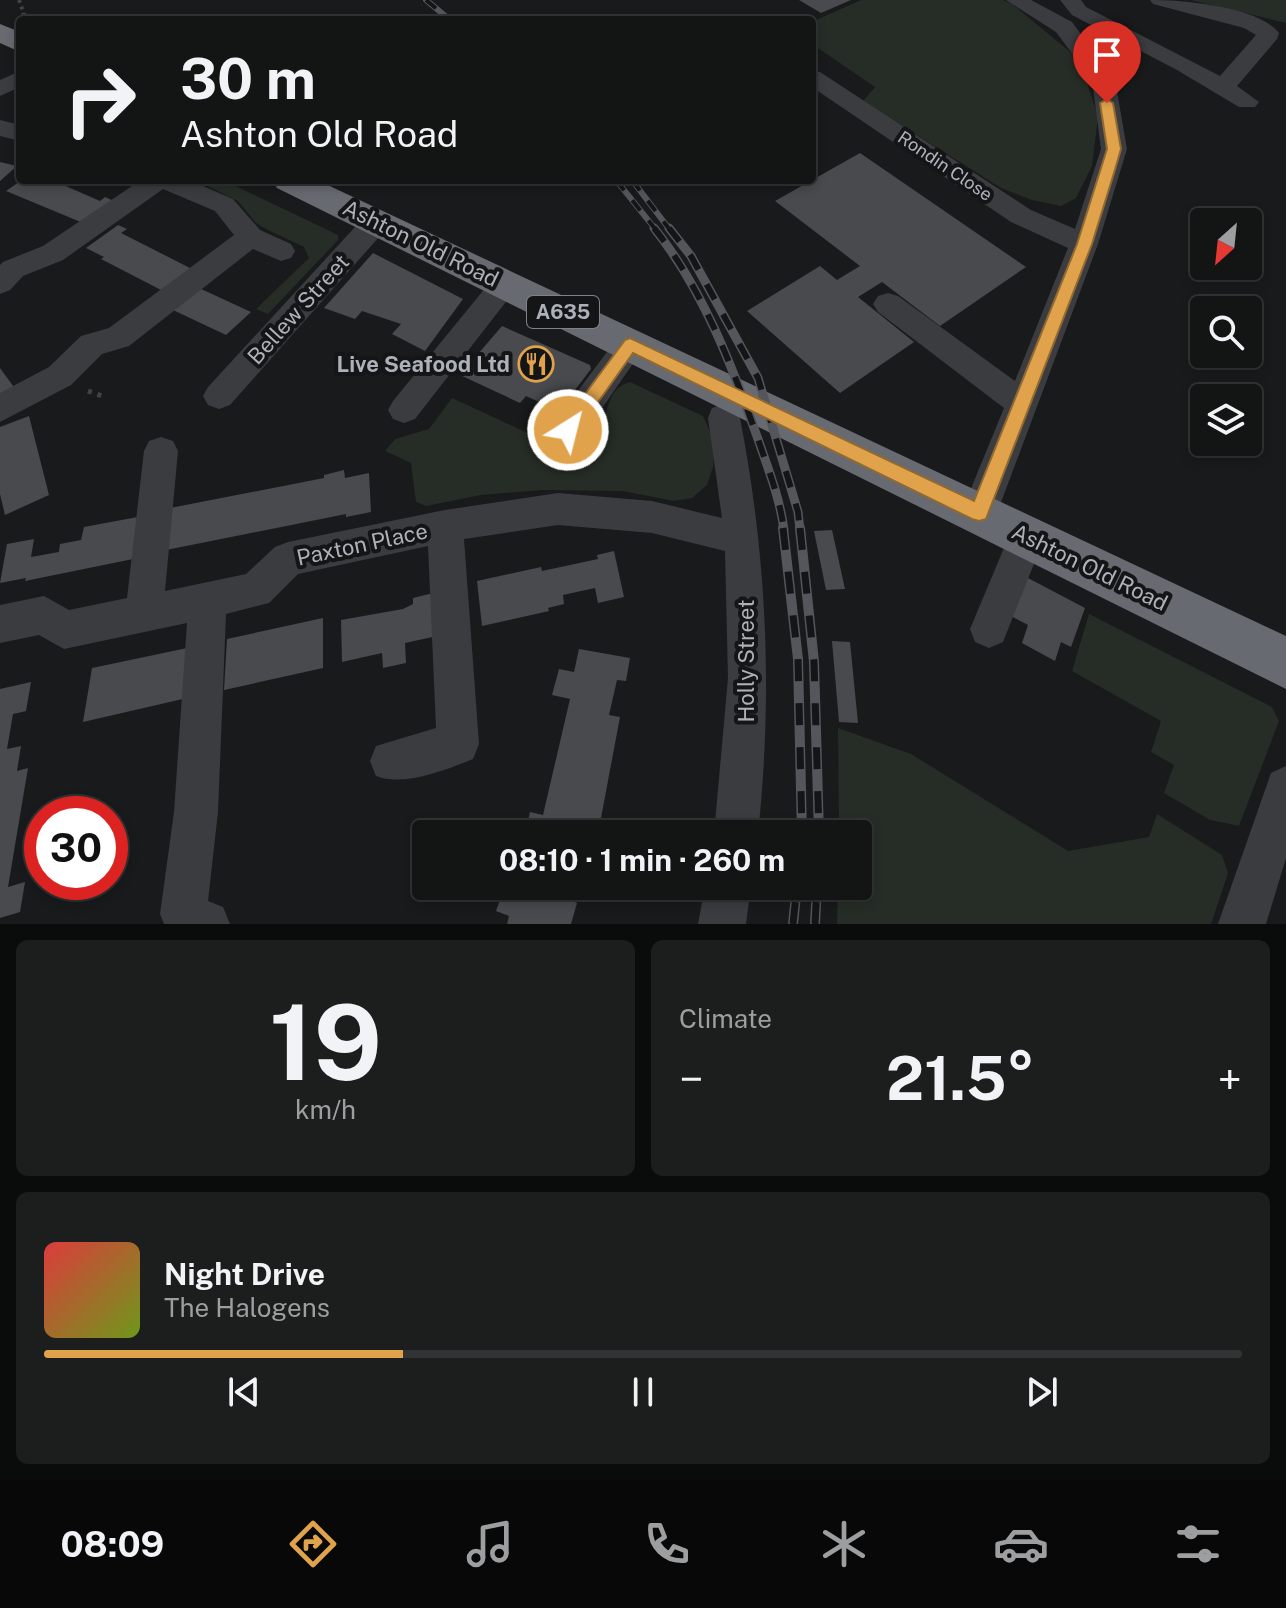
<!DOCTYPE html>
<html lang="en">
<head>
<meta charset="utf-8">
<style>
  :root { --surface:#131414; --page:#1c1d1d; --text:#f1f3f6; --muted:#9d9ea0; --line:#323334; --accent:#e0a34c }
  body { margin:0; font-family:"Public Sans",sans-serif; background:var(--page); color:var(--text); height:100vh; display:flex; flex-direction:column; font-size:30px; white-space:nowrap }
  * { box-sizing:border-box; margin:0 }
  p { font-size:26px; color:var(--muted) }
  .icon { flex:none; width:44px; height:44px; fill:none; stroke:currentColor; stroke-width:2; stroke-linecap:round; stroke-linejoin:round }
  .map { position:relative; height:924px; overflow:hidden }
  .sheet { display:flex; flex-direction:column; gap:16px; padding:16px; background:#0a0b0b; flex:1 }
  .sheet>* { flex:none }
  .hud { position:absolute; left:16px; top:16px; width:800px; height:168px; border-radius:8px; box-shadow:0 4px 12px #0003,0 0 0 2px var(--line); background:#131414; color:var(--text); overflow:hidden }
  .needle { width:52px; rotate:207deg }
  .controls { position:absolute; left:1190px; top:208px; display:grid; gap:16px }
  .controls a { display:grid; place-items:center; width:72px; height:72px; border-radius:8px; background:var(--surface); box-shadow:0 4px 12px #0003,0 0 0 2px var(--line); font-size:40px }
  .speed { position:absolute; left:24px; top:796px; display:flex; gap:16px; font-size:40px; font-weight:700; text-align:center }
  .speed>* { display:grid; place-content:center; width:104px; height:104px; border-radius:50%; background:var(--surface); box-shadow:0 4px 12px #0003,0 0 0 2px var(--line); line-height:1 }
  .speed .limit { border:12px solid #d22; background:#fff; color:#111 }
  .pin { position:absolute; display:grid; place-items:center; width:68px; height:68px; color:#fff; margin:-82px -34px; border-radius:50% 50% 50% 0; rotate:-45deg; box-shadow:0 0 8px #0007 }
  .pin .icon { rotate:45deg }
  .me { position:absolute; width:88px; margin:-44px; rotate:36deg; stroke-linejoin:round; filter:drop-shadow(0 0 6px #0008) }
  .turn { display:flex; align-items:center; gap:28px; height:168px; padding:0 32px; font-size:36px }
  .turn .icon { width:104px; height:104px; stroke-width:2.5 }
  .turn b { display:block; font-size:56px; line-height:68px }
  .big { font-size:60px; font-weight:700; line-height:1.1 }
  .sheet .tile { flex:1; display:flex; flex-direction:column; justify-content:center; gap:12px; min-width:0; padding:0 28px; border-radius:12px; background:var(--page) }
  .sheet .dial { align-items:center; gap:0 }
  .dial b { font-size:104px; line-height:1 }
  .song { display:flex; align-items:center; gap:24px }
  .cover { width:96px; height:96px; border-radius:12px; background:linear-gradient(135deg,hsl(0 70% 55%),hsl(80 70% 35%)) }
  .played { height:8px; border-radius:4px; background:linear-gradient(90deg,var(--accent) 30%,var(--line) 30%) }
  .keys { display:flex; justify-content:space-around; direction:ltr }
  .heat { display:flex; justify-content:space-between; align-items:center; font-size:44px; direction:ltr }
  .sheet .tiles { flex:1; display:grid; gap:16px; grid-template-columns:1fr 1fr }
  .tile:last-child { grid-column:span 2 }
  .trip { position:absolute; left:412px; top:820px; width:460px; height:80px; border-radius:8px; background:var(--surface); box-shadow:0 4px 12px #0003,0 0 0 2px var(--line); font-weight:700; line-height:80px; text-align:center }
  .menu { display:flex; height:128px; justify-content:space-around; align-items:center; background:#080808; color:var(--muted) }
  .menu .icon { width:56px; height:56px }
  .menu .on { color:var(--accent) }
  .menu b { font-size:36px; color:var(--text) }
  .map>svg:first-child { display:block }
</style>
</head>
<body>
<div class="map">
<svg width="1286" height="924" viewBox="0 0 1286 924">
  <rect width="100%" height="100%" fill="#191a1b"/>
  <path fill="#262d26" d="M861,0H1003L1012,4L1074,55L1086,79L1098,117L1092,166L1076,198L1061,206L1032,200L1001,188L863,101L875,87L812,44V22Z
    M1191,0H1286V23Z
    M195,180H223L338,235V240L268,314L256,309L309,258L304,247L268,230L256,223L238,201Z
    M630,382L703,416L715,443L713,467L707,485L692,498L674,501L623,491L542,490L481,495L426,506L416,502L411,463L385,451L395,439L429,429L452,398L567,451H586C590,447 597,441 599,436C608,418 605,388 630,382Z
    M1089,614L1272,707L1279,721L1239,826L1210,820L1164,793L1174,765L1151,752L1161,721L1072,671Z
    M838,728L911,754L1068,851L1149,837L1157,814L1222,855L1228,873L1211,924H837L838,886H858V834H839Z"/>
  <path fill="#494a4e" d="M799,0H851L821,13Z
    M860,153L1026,267L940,326L882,282L858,297L914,342L840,393L747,311L820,266L837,280L860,266L775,201Z
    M0,162L17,166L0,181Z
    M22,180H52L100,201L105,197L114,201L83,223L6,191Z
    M118,225L127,229L121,233L192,269L163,291L101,259L104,257L86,248Z
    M373,253L463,299L425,351L392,334L401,324L362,311L355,319L324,308Z
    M199,288L251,312L226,335L173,310Z
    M502,326L590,365L591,369L559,411L526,396L520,403L460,375Z
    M0,368L16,390L0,399Z
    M29,416L49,495L5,515L0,494V427Z
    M344,470L345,478L369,473L371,512L346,517V514L166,550L170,508L324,478V475Z
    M143,516L138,558L25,581L26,578L0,583L7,544L34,539L31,557L59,552L60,544L81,540L84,527Z
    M832,530L845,589L826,590L814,531Z
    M614,551L624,597L598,603L595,588L563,595L564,604L548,608L549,611L482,626L477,581L541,567L542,571L598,559L597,555Z
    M1026,577L1085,608L1071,647L1061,642L1055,661L1022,643L1028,625L1011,616Z
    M433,593L437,636L405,643L406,663L383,668L382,653L342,662L341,620L403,609L413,604V598Z
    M323,618V668L224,690L227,639Z
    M832,641L850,642L858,723L839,722Z
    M192,647L187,698L83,722L92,668Z
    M579,649L630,658L626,681L617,680L609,715L620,717L598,834H525L530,812L543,815L570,699L552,695L559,669L574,672Z
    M31,682L26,711L13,714L7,749L21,746L17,771L28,768L8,887L25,882L20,912L0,918V689Z
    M505,886H533L577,903L571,924H507L509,916L496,911Z"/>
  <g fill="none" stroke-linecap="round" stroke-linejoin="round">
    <path stroke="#414347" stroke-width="4" stroke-dasharray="3 4" stroke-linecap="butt" d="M19,0L24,14L20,16"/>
    <path stroke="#414347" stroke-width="5" stroke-dasharray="4 6" stroke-linecap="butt" d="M88,391L102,396"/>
    <path fill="#3b3c40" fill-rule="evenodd" d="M1006,0H1031L1072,22L1115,80L1127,149L1098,244L997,513L992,524L979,529L966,524L961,513L1004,408L878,312L873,304L878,296L888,293L898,296L1015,381L1068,248L1011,222L812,87V70L820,72L1031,210L1075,229L1101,149L1092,80L1056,32Z
      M1060,0H1081L1086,7L1220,76L1256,35L1244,28L1153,4L1150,0C1182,0 1258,6 1279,33L1277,39L1237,86L1259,102L1255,107H1239L1177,70L1072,15Z
      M20,71V87L0,96V80Z
      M0,120L20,125V141L0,136Z
      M141,180H189L233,199L260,230L291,244L295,251L291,258L281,261L253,249L129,346L102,354L71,385L0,422V393L49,367L81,336L109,328L234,235L215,211L163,189L63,260L23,276L10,290L0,294V265L3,262L43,246Z
      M377,212L387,214L391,221L387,228L230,405L219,409L208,405L203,396L208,387L367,214Z
      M505,272L515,276L519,283L515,290L415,419L404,423L393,419L388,410L393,401L495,276Z
      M630,332L641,336L645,344L641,352L580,440L568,444L556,440L551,430L556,420L619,336Z
      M724,404L736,408L740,418C767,557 773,693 758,834H714L728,678L725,551L652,533L558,525L464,539L479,744L473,759C446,770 403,787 376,776L370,761L376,746L436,728L428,546L298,574L269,603L226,614L218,812L208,901L223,907L230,924H164L160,914L174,812L187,623L64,649L39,635L0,643V605L44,596L69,610L127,598L144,451L149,441L161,437L173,441L178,451L165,591L246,574L275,547L288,542L445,510L558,493L652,501L722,518L708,418L712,408Z
      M1027,520L1040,524L1045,536L1003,642L989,648L975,642L970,629L1014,524Z
      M1286,766V858L1266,924H1218L1271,773Z
      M705,886H751L746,924H698Z"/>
    <path fill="#676a70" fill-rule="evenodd" d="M0,24L20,32V52L0,43Z
      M272,180H317L1286,636V689L277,188Z"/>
    <defs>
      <path id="rail-far2" d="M426,0L450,20
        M616,180L656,230
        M632,180L670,230"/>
      <path id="rail-far1" d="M654,228C703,289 733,368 759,442C769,471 780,499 784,530
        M669,228L691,256L758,378L798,512L800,530"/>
      <path id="rail" d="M783,528L798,659L802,834
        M800,528L814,662L819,834
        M793,924L797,886
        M815,924L817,886"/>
    </defs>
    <use href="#rail-far2" stroke="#54565b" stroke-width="6"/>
    <use href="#rail-far1" stroke="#54565b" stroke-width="9"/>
    <use href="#rail" stroke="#54565b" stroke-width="10"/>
    <use href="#rail-far2" stroke="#141516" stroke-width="4" stroke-dasharray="13" stroke-linecap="butt"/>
    <use href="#rail-far1" stroke="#141516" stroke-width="6" stroke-dasharray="17" stroke-linecap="butt"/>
    <use href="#rail" stroke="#141516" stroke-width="7" stroke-dasharray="22" stroke-linecap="butt"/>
  </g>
  <path fill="#e0a34c" stroke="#926a31" stroke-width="2" d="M1107,99L1113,103L1121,149L1114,173L1092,244L986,519L979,521L972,519L633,353L574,436H562L559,430L562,425L625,340L630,338L974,501L1077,244L1107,149L1100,103Z"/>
  <defs>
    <symbol id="restaurant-ring" viewBox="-11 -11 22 22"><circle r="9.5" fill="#141516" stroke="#e0a34c" stroke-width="1.5"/><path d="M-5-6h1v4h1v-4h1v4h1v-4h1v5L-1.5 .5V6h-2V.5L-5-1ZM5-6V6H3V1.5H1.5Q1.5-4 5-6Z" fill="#e0a34c"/></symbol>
  </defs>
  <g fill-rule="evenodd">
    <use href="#restaurant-ring" x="516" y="344" width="40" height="40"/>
  </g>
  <g text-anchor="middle" stroke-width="8" stroke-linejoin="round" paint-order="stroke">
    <g font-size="18" fill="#adb2ba" stroke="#141516">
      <text transform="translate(945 166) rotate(34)" y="6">Rondin Close</text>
    </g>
    <rect fill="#141516" stroke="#7f8389" stroke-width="2" x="527" y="296" width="72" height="32" rx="6"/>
    <g font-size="20" font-weight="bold" fill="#adb2ba">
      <text x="563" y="319">A635</text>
    </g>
    <g font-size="22" fill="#adb2ba" stroke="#141516">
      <text transform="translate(421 243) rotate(26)" y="8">Ashton Old Road</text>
      <text transform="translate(298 309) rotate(-48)" y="8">Bellew Street</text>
      <text transform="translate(362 544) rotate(-12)" y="8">Paxton Place</text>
      <text transform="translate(1090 567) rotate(26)" y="8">Ashton Old Road</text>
      <text transform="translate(746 661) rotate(-90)" y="8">Holly Street</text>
    </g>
    <g font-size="22" font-weight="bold" fill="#adb2ba" stroke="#141516" text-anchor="end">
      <text x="510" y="372">Live Seafood Ltd</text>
    </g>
  </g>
</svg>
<div class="controls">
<a><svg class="needle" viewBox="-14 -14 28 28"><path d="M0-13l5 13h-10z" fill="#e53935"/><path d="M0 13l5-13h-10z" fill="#9d9ea0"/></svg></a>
<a><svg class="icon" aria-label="search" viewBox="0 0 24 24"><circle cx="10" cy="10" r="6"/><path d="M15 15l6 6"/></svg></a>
<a><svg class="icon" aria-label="layers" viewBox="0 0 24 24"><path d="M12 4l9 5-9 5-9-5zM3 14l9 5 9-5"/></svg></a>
</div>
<div class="speed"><div class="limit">30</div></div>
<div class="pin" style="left:1107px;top:103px;background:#d93025"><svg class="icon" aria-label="arrive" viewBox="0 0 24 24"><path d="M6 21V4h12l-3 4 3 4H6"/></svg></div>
<svg class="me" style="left:568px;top:430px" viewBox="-20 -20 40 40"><circle r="17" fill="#e0a34c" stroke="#fff" stroke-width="3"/><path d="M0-11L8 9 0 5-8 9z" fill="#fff"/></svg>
<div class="trip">08:10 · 1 min · 260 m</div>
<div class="hud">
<div class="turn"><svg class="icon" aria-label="right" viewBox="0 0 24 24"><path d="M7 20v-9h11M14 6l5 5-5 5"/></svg><div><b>30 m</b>Ashton Old Road</div></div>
</div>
</div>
<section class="sheet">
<div class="tiles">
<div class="tile dial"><b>19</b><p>km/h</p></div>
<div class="tile"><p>Climate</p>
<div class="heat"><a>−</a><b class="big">21.5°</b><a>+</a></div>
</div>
<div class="tile">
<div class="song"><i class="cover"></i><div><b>Night Drive</b><p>The Halogens</p></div></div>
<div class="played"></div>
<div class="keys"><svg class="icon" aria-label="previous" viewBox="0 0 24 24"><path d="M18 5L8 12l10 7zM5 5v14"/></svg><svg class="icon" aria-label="pause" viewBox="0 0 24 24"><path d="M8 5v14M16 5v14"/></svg><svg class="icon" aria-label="next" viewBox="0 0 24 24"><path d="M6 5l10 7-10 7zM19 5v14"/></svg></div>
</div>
</div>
</section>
<nav class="menu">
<b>08:09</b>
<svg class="icon on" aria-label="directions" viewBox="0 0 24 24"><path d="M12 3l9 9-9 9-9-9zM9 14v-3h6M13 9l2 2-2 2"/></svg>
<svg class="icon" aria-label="music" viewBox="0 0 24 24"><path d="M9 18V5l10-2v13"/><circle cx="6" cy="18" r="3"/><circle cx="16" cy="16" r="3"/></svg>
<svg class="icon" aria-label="phone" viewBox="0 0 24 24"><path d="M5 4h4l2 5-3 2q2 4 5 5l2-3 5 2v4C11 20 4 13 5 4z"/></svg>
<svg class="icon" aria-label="climate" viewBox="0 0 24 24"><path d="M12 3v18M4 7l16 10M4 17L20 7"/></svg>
<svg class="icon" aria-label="car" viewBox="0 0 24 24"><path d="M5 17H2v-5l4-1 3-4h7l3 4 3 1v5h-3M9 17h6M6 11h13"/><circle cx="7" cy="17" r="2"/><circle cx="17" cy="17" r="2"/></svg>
<svg class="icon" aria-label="filters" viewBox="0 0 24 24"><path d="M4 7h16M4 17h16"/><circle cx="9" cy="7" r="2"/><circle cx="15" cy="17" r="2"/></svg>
</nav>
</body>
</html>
